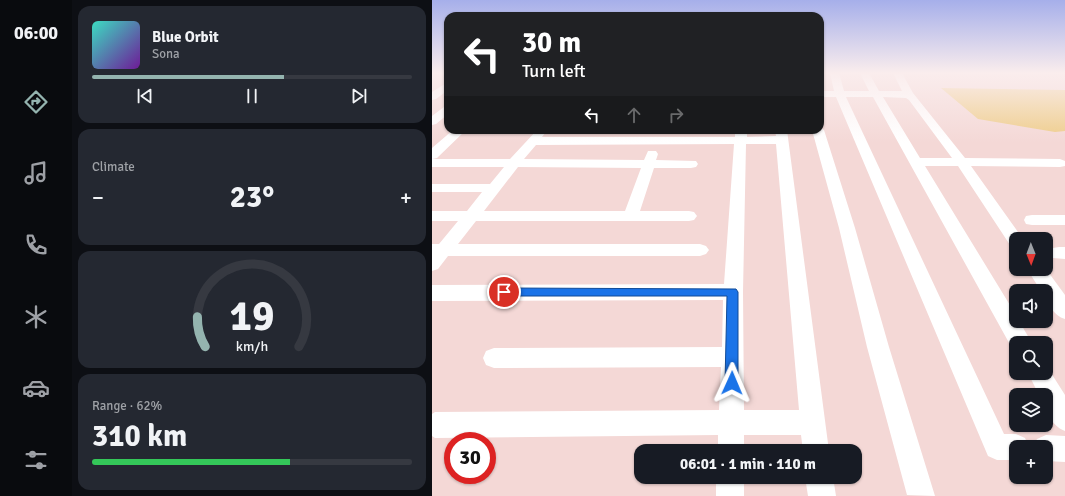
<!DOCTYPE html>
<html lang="en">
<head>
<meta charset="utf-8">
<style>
  :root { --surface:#171b24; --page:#242831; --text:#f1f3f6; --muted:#9ea1a6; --line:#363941; --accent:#94b4af }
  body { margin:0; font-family:Signika,sans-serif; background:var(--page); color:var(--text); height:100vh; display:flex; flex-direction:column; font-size:15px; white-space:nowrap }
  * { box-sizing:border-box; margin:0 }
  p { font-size:13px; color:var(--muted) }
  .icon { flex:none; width:22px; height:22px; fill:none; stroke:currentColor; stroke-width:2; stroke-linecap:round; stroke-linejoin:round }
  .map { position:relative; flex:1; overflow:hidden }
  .drawer { display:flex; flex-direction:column; gap:6px; padding:6px; background:#0d0f14; width:360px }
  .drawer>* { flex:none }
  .guide { position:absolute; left:12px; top:12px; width:380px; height:122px; border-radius:12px; box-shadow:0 1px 3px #0004; background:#202124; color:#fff; overflow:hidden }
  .needle { width:26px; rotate:179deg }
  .fabs { position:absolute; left:577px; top:232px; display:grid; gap:8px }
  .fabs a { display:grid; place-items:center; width:44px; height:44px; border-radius:8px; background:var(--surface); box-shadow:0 1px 3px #0004; font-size:20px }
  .speed { position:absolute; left:12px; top:432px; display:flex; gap:8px; font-size:20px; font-weight:700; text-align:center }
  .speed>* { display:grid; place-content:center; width:52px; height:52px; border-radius:50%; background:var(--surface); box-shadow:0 1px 3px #0004; line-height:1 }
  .speed .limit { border:6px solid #d22; background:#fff; color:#111 }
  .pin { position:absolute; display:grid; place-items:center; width:34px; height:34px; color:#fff; margin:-17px; border:2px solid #fff; border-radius:50%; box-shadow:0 1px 4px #0007 }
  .me { position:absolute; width:44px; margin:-22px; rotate:1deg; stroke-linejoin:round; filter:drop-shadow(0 0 3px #0008) }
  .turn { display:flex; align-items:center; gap:14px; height:84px; padding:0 12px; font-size:18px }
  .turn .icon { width:52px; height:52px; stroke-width:2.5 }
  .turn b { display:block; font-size:28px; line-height:34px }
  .lanes { display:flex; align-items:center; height:38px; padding:0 12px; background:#0003; justify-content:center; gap:20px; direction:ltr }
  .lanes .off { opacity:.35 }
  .big { font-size:30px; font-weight:700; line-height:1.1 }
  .drawer .widget { flex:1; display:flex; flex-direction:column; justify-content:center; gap:6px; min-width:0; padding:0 14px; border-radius:12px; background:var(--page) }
  .drawer .dial { align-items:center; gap:0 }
  .dial svg { height:104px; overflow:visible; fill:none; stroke:var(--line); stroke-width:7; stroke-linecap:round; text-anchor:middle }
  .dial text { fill:var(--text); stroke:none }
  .song { display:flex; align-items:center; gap:12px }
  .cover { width:48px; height:48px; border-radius:6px; background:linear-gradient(135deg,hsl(170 70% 55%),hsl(280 70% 35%)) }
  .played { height:4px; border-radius:2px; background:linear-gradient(90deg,var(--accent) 60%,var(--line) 60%) }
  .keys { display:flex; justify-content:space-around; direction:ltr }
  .heat { display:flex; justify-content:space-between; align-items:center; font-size:22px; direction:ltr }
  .charge { height:6px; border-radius:3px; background:linear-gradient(90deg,#34c759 62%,var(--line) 0) }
  .trip { position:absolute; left:202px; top:444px; width:228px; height:40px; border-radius:12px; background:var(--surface); box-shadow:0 1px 3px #0004; font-weight:700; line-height:40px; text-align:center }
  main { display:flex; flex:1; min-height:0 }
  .tab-bar { display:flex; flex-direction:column; width:72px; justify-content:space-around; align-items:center; background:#090b0e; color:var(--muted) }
  .tab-bar .icon { width:28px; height:28px }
  .tab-bar .selected { color:var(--accent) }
  .tab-bar b { font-size:18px; color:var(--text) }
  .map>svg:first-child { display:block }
</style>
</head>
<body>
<main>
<nav class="tab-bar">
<b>06:00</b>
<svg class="icon selected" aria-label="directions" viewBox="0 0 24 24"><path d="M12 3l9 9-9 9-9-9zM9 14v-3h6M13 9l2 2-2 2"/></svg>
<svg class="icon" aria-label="music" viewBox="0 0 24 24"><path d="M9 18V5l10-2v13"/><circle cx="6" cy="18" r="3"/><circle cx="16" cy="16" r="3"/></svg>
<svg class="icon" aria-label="phone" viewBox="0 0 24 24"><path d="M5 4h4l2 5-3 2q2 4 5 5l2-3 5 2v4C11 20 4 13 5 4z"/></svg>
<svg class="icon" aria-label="climate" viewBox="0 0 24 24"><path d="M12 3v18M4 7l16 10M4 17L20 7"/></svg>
<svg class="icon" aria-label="car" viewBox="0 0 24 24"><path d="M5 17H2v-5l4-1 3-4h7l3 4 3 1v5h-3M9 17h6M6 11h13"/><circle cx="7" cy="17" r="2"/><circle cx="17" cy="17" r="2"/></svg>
<svg class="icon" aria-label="filters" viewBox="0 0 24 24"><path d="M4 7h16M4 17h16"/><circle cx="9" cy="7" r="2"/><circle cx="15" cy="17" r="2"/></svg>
</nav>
<section class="drawer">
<div class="widget">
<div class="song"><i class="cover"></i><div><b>Blue Orbit</b><p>Sona</p></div></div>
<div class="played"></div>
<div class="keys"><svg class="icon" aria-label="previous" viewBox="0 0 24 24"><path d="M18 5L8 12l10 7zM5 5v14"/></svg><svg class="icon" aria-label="pause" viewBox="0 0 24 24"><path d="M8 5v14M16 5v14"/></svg><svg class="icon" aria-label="next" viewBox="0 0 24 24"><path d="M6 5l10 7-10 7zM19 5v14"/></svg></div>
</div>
<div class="widget"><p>Climate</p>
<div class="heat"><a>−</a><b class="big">23°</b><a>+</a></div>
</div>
<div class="widget dial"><svg viewBox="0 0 100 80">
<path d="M14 69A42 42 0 1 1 86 69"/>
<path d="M14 69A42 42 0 0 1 8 46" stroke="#94b4af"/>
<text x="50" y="56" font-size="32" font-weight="700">19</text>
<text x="50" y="72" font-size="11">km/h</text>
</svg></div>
<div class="widget"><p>Range · 62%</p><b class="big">310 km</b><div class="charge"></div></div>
</section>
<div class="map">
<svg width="633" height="496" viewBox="0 0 633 496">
  <rect width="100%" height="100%" fill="#f4d8d6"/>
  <path fill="#ec8" d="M509,88L633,90V131L623,132L546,119Z"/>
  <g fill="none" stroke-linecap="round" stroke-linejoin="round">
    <path fill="#fff" fill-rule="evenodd" d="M398,73H407L412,91H437L428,73H437L447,91H470L461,73H470L481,93L533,158L628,159L633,161V166L628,167L539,166L591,239H584V247L578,245L526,166H493L584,315V321H587L600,343H584V351L581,350L441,97H414L572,434H584L593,438L597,447H584V460H565L556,456L404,97H388V91H402ZM451,97L474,98L477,100L520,158H488Z
      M16,82V90L4,99L0,100V92Z
      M16,106V114L4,124L0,125V116L12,107Z
      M388,127L392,130L423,228L457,347L503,496L475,495L435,347L407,228L380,130H388Z
      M21,130H34L5,158L0,159V148Z
      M105,130L111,131L113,133L110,137H303V130H315V137L344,136L343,130H355L397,451H371L369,435H312V451H286V435L3,438L0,436V414L3,412L287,410L289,367L62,368L54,365L51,358L54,351L62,348L290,347L291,300L0,301V285L292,284L302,144L104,145L92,159L212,160L216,151H224L226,154L224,160L264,161L266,164L264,167L259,168H222L208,211H257L262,212L265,216L262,220L257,221H44L26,244H268L274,246L277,250L274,254L268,256H16L6,269L0,271V244H7L26,221H0V211H35L50,192H0V184H58L72,167H0V159H78ZM314,144H344L367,410H312L311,292ZM86,167L209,168L193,211H52Z
      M600,215H633V225H600L594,224L592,220L594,216Z
      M627,247H633V259L621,258L618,253L621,248Z
      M595,269H614L633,295V319C622,316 614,303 614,291H609Z
      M614,365L633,395V431C618,425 614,411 614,395H607L596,373H614Z
      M614,435L633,436V462L614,461V447H601L605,439Z
      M284,477H312V496H284Z
      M373,477H401L404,496H376Z"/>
  </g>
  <linearGradient id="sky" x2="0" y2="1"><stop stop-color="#a6afea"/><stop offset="0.51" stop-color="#faeded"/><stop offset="1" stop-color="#faeded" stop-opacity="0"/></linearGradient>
  <rect width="633" height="143" fill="url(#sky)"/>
  <path fill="#1a73e8" stroke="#114b97" d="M72,288L304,289L306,292V383L304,387L300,389L295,387L293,383L295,296H72L69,295L67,292L69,289Z"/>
</svg>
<div class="fabs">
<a><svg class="needle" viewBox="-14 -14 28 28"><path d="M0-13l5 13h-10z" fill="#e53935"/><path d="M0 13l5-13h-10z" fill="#9ea1a6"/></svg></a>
<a><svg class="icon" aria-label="sound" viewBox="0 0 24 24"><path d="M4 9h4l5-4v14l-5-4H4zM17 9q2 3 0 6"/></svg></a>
<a><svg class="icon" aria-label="search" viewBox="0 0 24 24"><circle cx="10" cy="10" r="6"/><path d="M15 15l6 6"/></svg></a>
<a><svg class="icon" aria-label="layers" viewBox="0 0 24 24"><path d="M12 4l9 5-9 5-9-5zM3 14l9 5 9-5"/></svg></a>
<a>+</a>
</div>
<div class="speed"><div class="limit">30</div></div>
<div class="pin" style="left:72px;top:292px;background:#d93025"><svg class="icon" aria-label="arrive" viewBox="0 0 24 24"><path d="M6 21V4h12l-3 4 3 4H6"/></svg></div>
<svg class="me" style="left:300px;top:383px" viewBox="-20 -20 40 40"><path d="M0-17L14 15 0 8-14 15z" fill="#1a73e8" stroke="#fff" stroke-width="4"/></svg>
<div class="trip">06:01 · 1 min · 110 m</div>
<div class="guide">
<div class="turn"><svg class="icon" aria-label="left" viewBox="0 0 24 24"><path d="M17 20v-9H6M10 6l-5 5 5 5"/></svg><div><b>30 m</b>Turn left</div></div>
<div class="lanes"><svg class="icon" aria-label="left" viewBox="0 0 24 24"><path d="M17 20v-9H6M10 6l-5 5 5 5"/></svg><svg class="icon off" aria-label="ahead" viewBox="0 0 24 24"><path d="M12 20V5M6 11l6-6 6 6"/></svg><svg class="icon off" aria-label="right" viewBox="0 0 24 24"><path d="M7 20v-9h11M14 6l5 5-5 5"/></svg></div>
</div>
</div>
</main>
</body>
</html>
